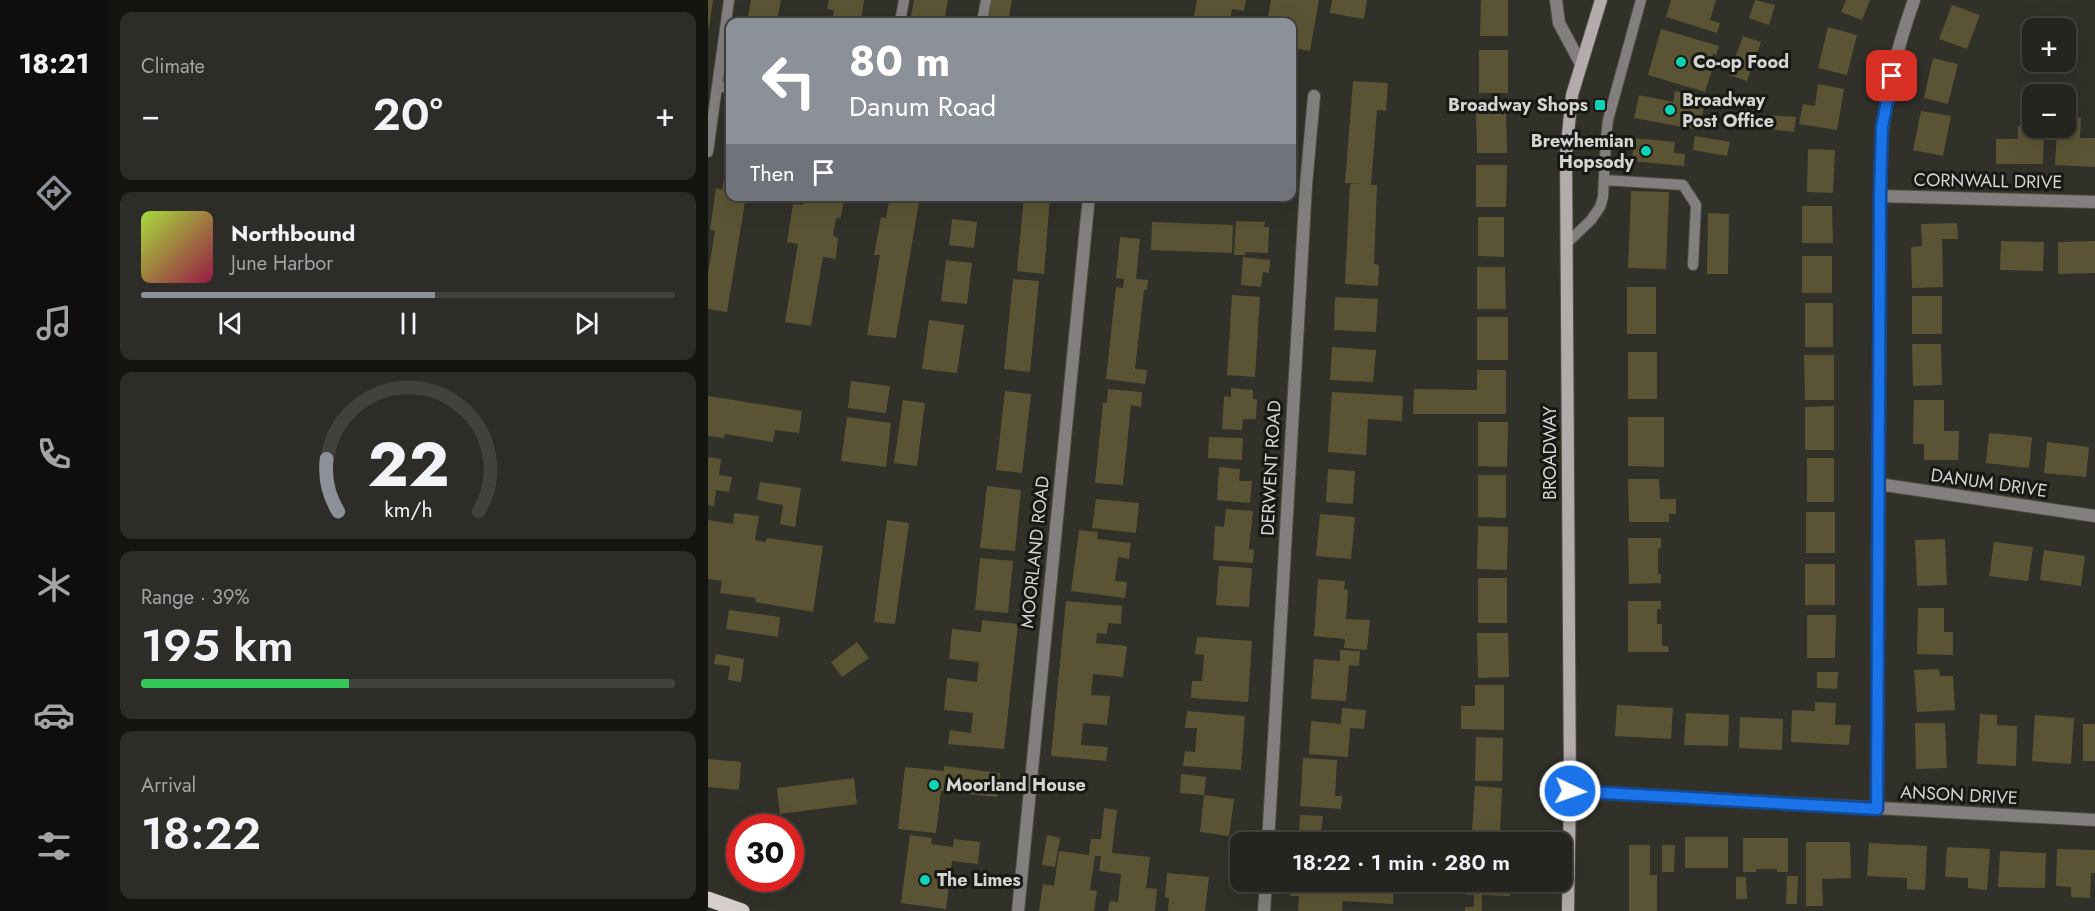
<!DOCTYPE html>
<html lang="en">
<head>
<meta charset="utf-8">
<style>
  :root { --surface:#25241f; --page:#2d2c28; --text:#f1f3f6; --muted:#a3a4a4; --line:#42413d; --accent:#8c9099 }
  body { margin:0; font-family:Jost,sans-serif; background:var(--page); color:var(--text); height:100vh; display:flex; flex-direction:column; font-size:22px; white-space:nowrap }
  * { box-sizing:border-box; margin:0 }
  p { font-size:20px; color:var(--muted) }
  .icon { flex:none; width:33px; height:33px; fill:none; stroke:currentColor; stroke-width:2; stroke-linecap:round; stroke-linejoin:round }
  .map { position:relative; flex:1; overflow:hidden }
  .details { display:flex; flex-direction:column; gap:12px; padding:12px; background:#141411; width:600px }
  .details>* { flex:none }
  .hud { position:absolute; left:18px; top:18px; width:570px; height:183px; border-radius:12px; box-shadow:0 6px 24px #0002,0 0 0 2px var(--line); background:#8c9099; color:#fff; overflow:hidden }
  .controls { position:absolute; left:1314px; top:18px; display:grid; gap:12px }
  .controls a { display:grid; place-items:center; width:54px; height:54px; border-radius:12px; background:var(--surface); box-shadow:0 6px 24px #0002,0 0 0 2px var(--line); font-size:30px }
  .speed { position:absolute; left:18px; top:814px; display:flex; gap:12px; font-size:30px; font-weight:700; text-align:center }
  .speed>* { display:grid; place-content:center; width:78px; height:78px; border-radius:50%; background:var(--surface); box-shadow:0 6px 24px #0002,0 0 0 2px var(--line); line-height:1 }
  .speed .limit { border:9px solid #d22; background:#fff; color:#111 }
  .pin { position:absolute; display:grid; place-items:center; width:51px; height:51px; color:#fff; margin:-26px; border-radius:12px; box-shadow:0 3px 9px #0006 }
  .me { position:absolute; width:66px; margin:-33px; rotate:93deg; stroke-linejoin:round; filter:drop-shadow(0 0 4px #0008) }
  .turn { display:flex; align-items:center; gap:21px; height:126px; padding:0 24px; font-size:27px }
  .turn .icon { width:78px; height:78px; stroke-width:2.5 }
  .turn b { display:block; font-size:42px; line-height:51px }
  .then { display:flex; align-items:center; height:57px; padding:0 24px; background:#0003; gap:12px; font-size:22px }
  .big { font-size:45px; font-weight:600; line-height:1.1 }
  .details .card { flex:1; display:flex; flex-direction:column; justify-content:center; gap:9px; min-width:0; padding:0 21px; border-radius:12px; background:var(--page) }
  .details .dial { align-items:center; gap:0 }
  .dial svg { height:156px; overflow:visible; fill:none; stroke:var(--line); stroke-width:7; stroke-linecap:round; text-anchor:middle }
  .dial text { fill:var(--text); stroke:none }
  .song { display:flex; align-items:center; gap:18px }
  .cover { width:72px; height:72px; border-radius:9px; background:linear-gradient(135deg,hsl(80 70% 55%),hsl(340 70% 35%)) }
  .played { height:6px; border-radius:3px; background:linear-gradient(90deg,var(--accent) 55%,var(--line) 55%) }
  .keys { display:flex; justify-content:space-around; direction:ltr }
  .heat { display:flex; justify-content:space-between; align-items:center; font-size:33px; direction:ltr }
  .charge { height:9px; border-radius:4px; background:linear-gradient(90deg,#34c759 39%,var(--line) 0) }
  .trip { position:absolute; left:522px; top:832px; width:342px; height:60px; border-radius:12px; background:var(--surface); box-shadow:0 6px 24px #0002,0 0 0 2px var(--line); font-weight:600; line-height:60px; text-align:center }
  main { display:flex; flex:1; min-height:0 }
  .tab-bar { display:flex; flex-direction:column; width:108px; justify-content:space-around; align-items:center; background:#0f0e0c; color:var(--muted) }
  .tab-bar .icon { width:42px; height:42px }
  .tab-bar .on { color:var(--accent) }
  .tab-bar b { font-size:27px; color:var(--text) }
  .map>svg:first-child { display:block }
</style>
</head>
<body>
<main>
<nav class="tab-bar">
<b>18:21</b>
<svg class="icon on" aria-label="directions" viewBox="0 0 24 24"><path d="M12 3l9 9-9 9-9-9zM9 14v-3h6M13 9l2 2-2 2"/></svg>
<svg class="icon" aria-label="music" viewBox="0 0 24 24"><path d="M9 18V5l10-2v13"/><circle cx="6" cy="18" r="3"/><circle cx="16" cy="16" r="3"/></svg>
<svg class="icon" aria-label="phone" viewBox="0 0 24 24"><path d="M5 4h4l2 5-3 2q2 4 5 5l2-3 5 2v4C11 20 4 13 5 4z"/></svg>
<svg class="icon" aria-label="climate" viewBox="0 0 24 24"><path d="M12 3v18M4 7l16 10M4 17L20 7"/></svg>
<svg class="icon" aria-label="car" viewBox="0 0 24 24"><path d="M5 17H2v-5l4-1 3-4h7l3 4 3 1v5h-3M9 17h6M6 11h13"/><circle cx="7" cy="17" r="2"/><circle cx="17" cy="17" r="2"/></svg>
<svg class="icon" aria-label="filters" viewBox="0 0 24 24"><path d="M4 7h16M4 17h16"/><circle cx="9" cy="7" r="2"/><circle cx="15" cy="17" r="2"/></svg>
</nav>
<section class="details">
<div class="card"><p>Climate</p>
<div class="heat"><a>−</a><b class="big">20°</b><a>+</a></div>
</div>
<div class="card">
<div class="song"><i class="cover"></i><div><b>Northbound</b><p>June Harbor</p></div></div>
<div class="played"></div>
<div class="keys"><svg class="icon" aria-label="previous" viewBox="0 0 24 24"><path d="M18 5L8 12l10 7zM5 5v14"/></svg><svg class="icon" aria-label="pause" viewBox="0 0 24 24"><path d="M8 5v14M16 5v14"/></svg><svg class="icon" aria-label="next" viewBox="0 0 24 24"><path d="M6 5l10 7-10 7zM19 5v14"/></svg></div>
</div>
<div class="card dial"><svg viewBox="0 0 100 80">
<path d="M14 69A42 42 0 1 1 86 69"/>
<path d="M14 69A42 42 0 0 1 8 42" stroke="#8c9099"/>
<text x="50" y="56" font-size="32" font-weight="700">22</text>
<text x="50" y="72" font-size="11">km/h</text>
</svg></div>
<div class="card"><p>Range · 39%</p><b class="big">195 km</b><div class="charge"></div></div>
<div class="card"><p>Arrival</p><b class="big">18:22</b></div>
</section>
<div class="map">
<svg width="1387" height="911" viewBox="0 0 1387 911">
  <rect width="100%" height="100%" fill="#313029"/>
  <path fill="#5b5434" d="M0,0H5L1,28H0Z
    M43,0H73L69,22H39Z
    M121,0H156L153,22H124L126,10L119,9Z
    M206,0H240L236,22L202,21Z
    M281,0H304L300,22H277Z
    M489,0H538L536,11L524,9L522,22H485Z
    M563,0H611L602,51L584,48V22H559Z
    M624,0H659L656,19L622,13Z
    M773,0H800V36H772Z
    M963,0H1008L1002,20L1012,23L1009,33L958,17Z
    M1047,0L1067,5L1061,25L1041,18Z
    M1138,0H1162L1154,20L1133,12Z
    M1244,5L1272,15L1259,49L1231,39Z
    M1120,27L1149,35L1139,75L1110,68Z
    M953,29L1011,46L1008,55L1005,54L1001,69L1004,70L997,92L940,75Z
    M1035,36L1053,42L1039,81L1021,75Z
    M771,50H800V93H771Z
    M1225,58L1250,64L1240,104L1216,98Z
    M645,81L680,83L678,111L669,110L663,185H669L666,264L671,265L670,286L637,284L642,184H655L637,183Z
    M1110,84L1136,89L1129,130L1091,124L1095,104L1107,106Z
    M967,91L998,97L991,130L926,118L931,95L965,102Z
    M768,109H798L799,153H769Z
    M1213,111L1243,116L1235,156L1205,150Z
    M1061,115L1088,117L1086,132L1060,129Z
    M1358,118H1373L1372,138H1387V167L1347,165L1349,128H1358Z
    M1310,126L1336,128L1335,164H1288V139H1310Z
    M987,136L1022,142L1019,156L985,150Z
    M926,138L967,142L966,153L977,154L976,166L924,161Z
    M21,147L22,196H38L19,312L0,309V274L7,231L2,230L8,188L14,190Z
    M1100,149L1127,150L1125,193L1099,192Z
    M768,165H799L798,207H768Z
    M923,191L961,192L958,269L920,268Z
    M97,196H127L136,200L133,217L128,219L125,235L130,239L128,259L115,257L103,326L77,322L90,244L79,242L85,204L95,205Z
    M182,196H212L188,338L159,335L172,255H166L173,217L178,218Z
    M316,196H342L336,274L309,271Z
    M1094,206H1124L1125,243H1094Z
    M1000,213L1021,214L1020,274H999Z
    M770,217H796V257L770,256Z
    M244,219L269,222L266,248L241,245Z
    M528,221L557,222L556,227H561L560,253L537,252V255H526Z
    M444,222L525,225L524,253L443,250Z
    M1249,223L1250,239H1234L1235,287L1204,288L1203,247L1214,246L1213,224Z
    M412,237L432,239L428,279L440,280L439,290H436L427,369L439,370L437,384L398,379L408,287L415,288L416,279L408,278Z
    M1293,241L1336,242L1335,271L1292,270Z
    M1387,241V273L1350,274V242Z
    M1094,256H1124V293H1094Z
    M535,257L562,260L561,273L555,272L553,287L533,285Z
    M238,260L264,263L259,304L233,301Z
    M769,267H797L798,309H769Z
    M305,279L331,281L322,372L296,369Z
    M919,287H948V334H919Z
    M524,295L552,297L547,377L519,375Z
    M1204,296H1234V334H1204Z
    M627,297L670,299L668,332L626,330Z
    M1097,303H1125V347H1097Z
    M769,317H800V360H769Z
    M221,320L256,325L249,373L214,369Z
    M1204,344H1233L1234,385L1205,386Z
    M624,347L668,350L665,382L622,380Z
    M920,352H949V399H920Z
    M1096,355H1126V400H1097Z
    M769,370H798V414H705L706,389L769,390Z
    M143,381L182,386L178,413L140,408Z
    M523,388L545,390V399H549L548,419H535L534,430L514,429L516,396L523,397Z
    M400,389L434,392L433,407L423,405L415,485L387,483L395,403H399Z
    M297,391L323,394L314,473L288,470Z
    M624,392L695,396L694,421L660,419L658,455L620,452Z
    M0,396L94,411L91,433L67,430L65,442L17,434L16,438L0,436Z
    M195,400L217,403L209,466L186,463Z
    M1206,400H1236V431H1251L1250,460H1216V444H1205Z
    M1126,406V450H1097V407Z
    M139,417L183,423L178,467L133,461Z
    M920,417H956V467L920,466Z
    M770,422H800L799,467L770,466Z
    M1281,433L1324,437L1321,468L1278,463Z
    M501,437L535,438L534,460L500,458Z
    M1339,442L1381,447L1378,477L1336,473Z
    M0,457L13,459L11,475L24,477L21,492L8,490L6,506L0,505Z
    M1099,458H1126V502H1099Z
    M511,467L532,469L531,481H544L542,503L509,500Z
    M620,469L647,471L645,504L618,502Z
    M770,475H798V518L770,517Z
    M920,479H951L952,499H968V514H961V522H921Z
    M52,482L93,488L87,527L72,524L75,505L49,500Z
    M279,486L313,490L307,551L272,548Z
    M388,499L431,503L428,533L384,528Z
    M518,509L545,511L541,549L546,550L545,563L505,560L507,526L516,527Z
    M1098,512H1127V553H1098Z
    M26,513L51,516L47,540L58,542L59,538L115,546L105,612L47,602L48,598L12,593L14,581L0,579V520L25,524Z
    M612,514L647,517L643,559L608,556Z
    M179,520L201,523L187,624L166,622Z
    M770,526L800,527L799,570L769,569Z
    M371,530L390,532L389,539L423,543L421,559L410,557L407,581L419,582L417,598L363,591Z
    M920,538H953V548L950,549V574H953V583L921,584Z
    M1237,539L1239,585L1209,586L1207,540Z
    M1286,542L1325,547L1320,581L1281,576Z
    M1336,550L1377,556L1373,586L1332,580Z
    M272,558L305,561L300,613L267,610Z
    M1097,564H1127V605H1097Z
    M511,566L544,568L541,607L508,605Z
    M770,578H799V623H770Z
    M610,579L637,581L636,589L640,590L638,619L662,620L659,650L636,648L637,639L606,636Z
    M358,601L414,606L413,624L400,623L399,634L389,633L388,643L419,646L415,677L385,674L383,695L402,696L399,725L375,723L373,745L400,747L398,761L343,756Z
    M920,601H953V609H949V624H954V646H960L961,652H920Z
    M1210,608H1236V632H1245V655L1209,654Z
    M21,610L72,617L70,637L18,629Z
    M1099,615H1128L1127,658H1099Z
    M274,620L310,624L296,749L240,744L242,730L263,733L265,713L236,710L239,678L269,682L271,662L241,659L244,629L273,632Z
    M769,633H800L801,677L770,678Z
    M489,637L544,641L540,702L483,698L484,681H494L496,655L487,654Z
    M149,642L161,658L134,677L123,662Z
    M632,650L652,651L651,666L641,665L638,701L603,699L606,659L632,661Z
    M8,654L36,659L33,682L20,680L22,666L6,664Z
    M1231,669L1232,676H1245L1247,710L1209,712L1206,670Z
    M1109,672H1130L1129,689L1109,688Z
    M767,685H796V730L753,729V706H767Z
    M1107,702L1128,703L1127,725H1143L1141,745L1083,742L1084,710L1107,711Z
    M909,705L965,708L963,739L907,736Z
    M634,708L658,710L656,729L642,728L640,757L601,754L603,721L633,724Z
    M479,711L537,716L533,770L475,766L477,751L487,752L489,728H477Z
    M978,713L1021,715L1020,746L976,745Z
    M1272,714L1289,715V725L1309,726L1308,766L1269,764Z
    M1327,715L1366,718L1363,764L1324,761Z
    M1032,717L1075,719L1074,750L1031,748Z
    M1207,723H1237L1239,768L1208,769Z
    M1375,724H1387V761H1375Z
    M768,737L795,738L794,781H767Z
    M595,758L629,760L627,796H634L633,809L592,806Z
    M0,759L33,762L31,790L0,787Z
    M236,766L292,773L289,797L233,791L228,833L190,829L197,767L236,771Z
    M473,774L498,777L496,795L472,793Z
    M146,778L149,804L72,814L69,788Z
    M767,786L794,788L792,833L764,831Z
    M496,795L526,799L521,836L492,832Z
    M396,808L409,810L404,853L442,857L438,888L449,889L447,911H400L402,901L410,902L413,874L391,871L393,856H387L382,890L389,891L386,911H331L335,884L346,886L351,851L381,855L383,839H393Z
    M592,815L615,816L613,833L591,832Z
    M202,835L224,838L223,844L245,847L246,839L272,842L270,864L244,861L238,909L193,903Z
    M339,835L352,838L347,867L334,865Z
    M977,837H1020V868H977Z
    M1035,838H1080V872H1069V869H1048V872H1035Z
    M1098,842H1142L1143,878L1114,879L1115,906H1098Z
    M1161,843L1219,846L1217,890L1199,889V878L1159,876Z
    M921,845H942V875H949V911H921Z
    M954,845H967L966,872H954Z
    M1239,847L1282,849L1279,890L1260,888V878L1237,877Z
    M1349,849L1387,850V873H1383L1382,898L1363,897V887L1348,886Z
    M1292,851L1338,853L1337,888L1290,887Z
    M459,873L501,877L497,911H460L461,898L457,897Z
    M1079,876H1090L1089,904H1078Z
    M1028,877H1038L1039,899H1028Z
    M583,882H686L685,904L635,901L634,911H590L591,896H582Z
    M759,882H802V896L774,895V911H757V907H766V895H759Z"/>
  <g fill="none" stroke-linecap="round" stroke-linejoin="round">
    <defs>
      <path id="lane" d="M192,22L196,0
        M274,22L278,0
        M9,86L22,88
        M0,152L21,0
        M896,180L975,185L988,205L985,265
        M858,244L883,220L892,207L895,197L898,138L900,120L933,0
        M560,841L596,843"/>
      <path id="street" d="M848,0L851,23L873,64
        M1172,196L1387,202
        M1170,484L1387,516
        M862,791L1387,820
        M1169,809L1172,196C1173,173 1172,150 1175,127C1179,84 1192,40 1206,0
        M560,843L598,185L606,96
        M310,911L381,196
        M556,911L558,882"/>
      <path id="secondary" d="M860,911L862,791L858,154L864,95L893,0"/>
      <path id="primary" d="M0,899L34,911"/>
    </defs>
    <use href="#lane" stroke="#4f4e47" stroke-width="12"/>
    <use href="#street" stroke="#4f4e47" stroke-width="14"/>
    <use href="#secondary" stroke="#4f4e47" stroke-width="14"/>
    <use href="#primary" stroke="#4f4e47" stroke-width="16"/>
    <use href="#lane" stroke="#837f7f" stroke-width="10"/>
    <use href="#street" stroke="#837f7f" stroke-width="12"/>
    <use href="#secondary" stroke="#b3abac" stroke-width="12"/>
    <use href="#primary" stroke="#d7cece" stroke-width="15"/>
  </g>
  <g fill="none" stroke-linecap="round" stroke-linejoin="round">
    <defs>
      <path id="route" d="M862,791L1169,809L1172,196L1174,127L1184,76"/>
    </defs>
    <use href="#route" stroke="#114b97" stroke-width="15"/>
    <use href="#route" stroke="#1a73e8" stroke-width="10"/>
  </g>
  <g fill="#0cd5b5" stroke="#181815" stroke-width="2">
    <circle cx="973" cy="62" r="6"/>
    <rect x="886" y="99" width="12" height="12" rx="3"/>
    <circle cx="962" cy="110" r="6"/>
    <circle cx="938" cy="151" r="6"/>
    <circle cx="226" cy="785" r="6"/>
    <circle cx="217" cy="880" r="6"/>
  </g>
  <g text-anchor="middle" stroke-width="6" stroke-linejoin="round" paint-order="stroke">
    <g font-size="18" font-weight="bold" fill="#d5d4d0" stroke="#181815" text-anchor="start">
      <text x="985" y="68">Co-op Food</text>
      <text x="974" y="106">Broadway<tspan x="974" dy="21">Post Office</tspan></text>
      <text x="880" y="111" text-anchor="end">Broadway Shops</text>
      <text x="926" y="147" text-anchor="end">Brewhemian<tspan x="926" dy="21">Hopsody</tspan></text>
      <text x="238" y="791">Moorland House</text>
      <text x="229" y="886">The Limes</text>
    </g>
    <g font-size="18" fill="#d5d4d0" stroke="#181815">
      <text transform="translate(1280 181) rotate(1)" y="6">CORNWALL DRIVE</text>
      <text transform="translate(842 453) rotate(-90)" y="6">BROADWAY</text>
      <text transform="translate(563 468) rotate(-87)" y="6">DERWENT ROAD</text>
      <text transform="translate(1281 483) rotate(8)" y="6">DANUM DRIVE</text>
      <text transform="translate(327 552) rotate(-84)" y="6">MOORLAND ROAD</text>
      <text transform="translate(1251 795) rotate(3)" y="6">ANSON DRIVE</text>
    </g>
  </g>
</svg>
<div class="controls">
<a>+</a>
<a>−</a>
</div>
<div class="speed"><div class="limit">30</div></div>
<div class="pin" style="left:1184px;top:76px;background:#d93025"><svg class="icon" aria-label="arrive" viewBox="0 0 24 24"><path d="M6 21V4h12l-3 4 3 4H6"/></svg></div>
<svg class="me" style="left:862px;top:791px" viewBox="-20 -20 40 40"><circle r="17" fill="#1a73e8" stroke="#fff" stroke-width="3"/><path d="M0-11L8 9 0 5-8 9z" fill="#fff"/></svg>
<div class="trip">18:22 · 1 min · 280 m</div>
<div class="hud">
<div class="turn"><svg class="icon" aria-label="left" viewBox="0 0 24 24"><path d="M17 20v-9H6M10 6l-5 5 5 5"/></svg><div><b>80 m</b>Danum Road</div></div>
<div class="then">Then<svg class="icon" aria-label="arrive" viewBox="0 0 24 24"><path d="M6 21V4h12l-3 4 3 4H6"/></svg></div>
</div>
</div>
</main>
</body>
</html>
